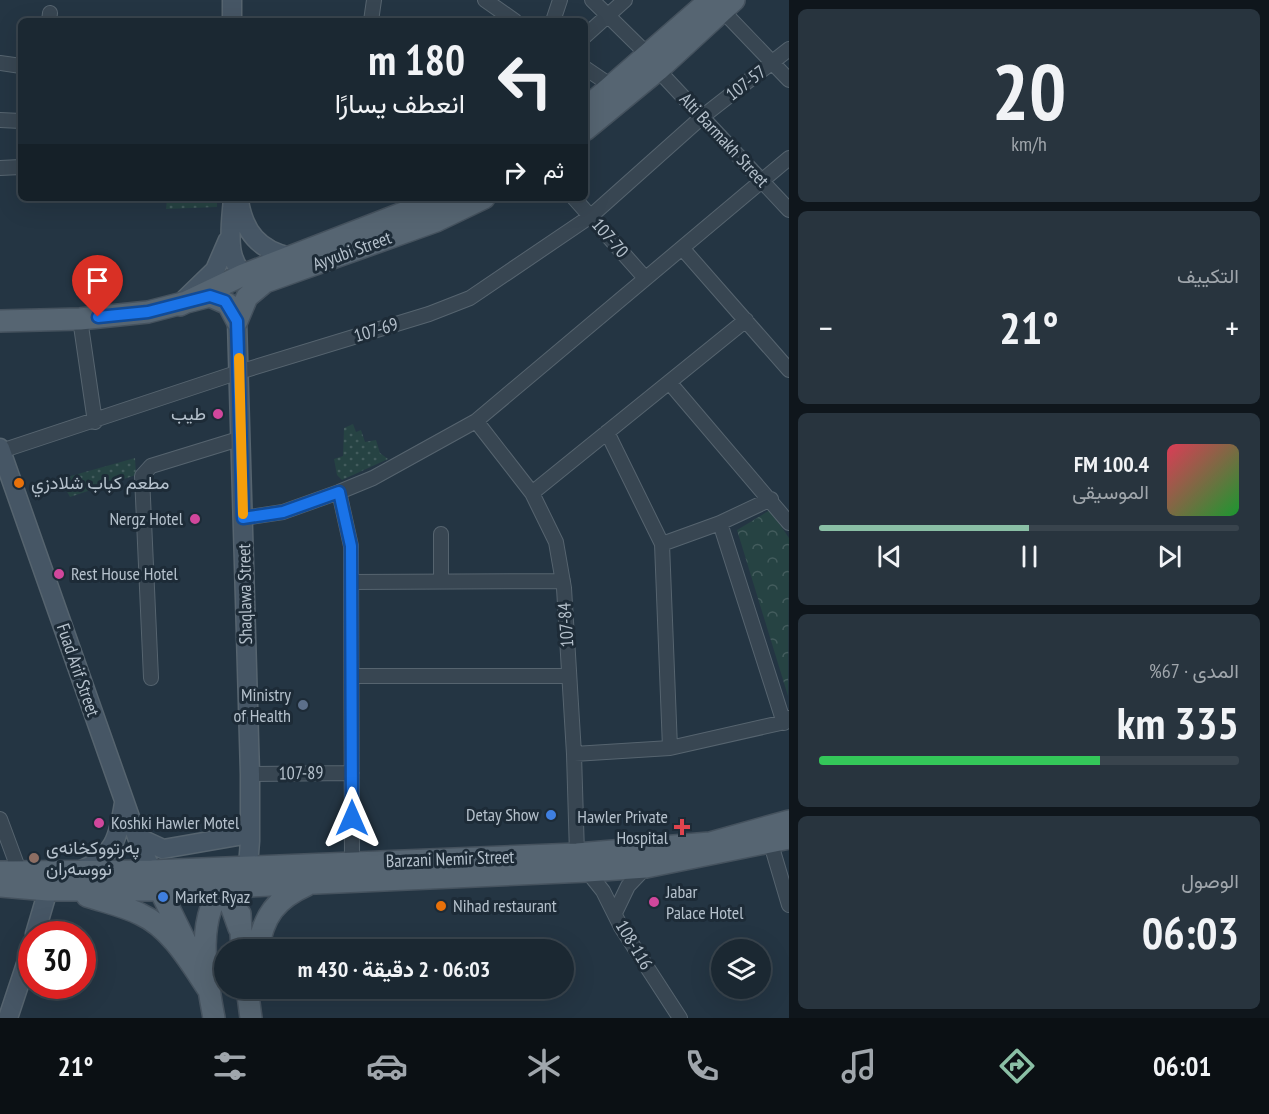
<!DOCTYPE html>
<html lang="ar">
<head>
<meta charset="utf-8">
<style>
  :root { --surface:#1b2832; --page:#28343e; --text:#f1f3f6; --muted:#a0a6ac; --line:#39444d; --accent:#8abfa5 }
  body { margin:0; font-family:"PT Sans Narrow",Vazirmatn,sans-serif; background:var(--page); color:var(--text); direction:rtl; height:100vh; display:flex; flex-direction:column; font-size:22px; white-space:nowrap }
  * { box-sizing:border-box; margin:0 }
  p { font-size:20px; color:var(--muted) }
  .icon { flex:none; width:33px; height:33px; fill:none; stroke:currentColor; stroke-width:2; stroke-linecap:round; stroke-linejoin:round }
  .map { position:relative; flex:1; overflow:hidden; direction:ltr }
  .details { display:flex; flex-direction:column; gap:9px; padding:9px; background:#0f161c; width:480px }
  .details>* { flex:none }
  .hud { position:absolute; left:18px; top:18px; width:570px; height:183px; border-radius:9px; box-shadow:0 6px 24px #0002,0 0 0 2px var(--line); direction:rtl; background:#1b2832; color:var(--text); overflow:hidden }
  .buttons { position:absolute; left:711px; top:939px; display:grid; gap:12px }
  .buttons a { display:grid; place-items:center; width:60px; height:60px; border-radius:50%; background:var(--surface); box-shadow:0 6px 24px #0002,0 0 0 2px var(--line); font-size:30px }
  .speed { position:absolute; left:18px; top:921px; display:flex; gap:12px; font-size:30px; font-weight:700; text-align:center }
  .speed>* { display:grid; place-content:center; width:78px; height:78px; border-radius:50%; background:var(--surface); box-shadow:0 6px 24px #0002,0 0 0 2px var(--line); line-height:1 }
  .speed .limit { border:9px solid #d22; background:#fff; color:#111 }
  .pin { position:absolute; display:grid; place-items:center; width:51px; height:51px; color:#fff; margin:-62px -26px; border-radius:50% 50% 50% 0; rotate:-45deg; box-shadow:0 0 6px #0007 }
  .pin .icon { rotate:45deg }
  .me { position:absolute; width:66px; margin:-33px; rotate:0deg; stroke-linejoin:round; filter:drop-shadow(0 0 4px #0008) }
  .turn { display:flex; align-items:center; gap:21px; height:126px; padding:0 24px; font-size:27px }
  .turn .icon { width:78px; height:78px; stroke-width:2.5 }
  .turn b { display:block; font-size:42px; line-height:51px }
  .then { display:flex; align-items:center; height:57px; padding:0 24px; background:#0003; gap:12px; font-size:22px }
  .big { font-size:45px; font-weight:700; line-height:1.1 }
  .details .tile { flex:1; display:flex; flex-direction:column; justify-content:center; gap:9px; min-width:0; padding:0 21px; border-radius:9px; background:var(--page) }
  .details .dial { align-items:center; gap:0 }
  .dial b { font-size:78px; line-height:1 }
  .song { display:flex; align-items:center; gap:18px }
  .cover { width:72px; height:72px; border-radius:9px; background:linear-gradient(135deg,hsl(350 70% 55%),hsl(130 70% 35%)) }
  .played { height:6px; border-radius:3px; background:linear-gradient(90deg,var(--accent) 50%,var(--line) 50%) }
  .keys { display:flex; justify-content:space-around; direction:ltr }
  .heat { display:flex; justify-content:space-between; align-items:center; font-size:33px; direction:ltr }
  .charge { height:9px; border-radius:4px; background:linear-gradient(90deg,#34c759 67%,var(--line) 0) }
  .trip { position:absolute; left:214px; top:939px; width:360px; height:60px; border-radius:30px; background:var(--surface); box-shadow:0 6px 24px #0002,0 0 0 2px var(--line); font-weight:700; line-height:60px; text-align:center; direction:rtl }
  .tab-bar { display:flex; height:96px; justify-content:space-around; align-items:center; background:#0b1014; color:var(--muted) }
  .tab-bar .icon { width:42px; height:42px }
  .tab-bar .active { color:var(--accent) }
  .tab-bar b { font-size:27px; color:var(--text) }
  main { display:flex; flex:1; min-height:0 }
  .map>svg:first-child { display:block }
</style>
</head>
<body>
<main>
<section class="details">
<div class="tile dial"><b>20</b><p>km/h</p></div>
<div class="tile"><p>التكييف</p>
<div class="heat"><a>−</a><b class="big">21°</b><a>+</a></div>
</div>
<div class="tile">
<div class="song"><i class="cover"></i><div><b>100.4 FM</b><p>الموسيقى</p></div></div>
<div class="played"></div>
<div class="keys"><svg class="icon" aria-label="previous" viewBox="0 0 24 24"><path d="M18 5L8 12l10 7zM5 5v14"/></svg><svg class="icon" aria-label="pause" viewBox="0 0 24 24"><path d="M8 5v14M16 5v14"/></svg><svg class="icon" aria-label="next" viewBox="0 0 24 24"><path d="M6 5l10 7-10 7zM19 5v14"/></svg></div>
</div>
<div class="tile"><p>المدى · 67%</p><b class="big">335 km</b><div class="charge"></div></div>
<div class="tile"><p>الوصول</p><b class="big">06:03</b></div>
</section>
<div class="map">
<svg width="789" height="1018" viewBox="0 0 789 1018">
  <defs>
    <pattern id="park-crowns" width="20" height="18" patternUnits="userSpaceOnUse" patternTransform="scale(1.5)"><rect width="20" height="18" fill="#264343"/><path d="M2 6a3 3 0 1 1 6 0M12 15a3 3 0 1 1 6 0" fill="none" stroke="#435c5d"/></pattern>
    <pattern id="garden-dots" width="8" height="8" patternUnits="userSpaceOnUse" patternTransform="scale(1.5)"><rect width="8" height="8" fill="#264343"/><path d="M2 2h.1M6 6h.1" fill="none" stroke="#435c5d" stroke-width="1.8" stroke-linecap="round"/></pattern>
  </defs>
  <rect width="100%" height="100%" fill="#243543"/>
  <path fill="url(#park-crowns)" d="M770,510L789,538L788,696L737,530Z"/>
  <path fill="url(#garden-dots)" d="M167,198H217V207L166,209Z
    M353,424L356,432L361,430L365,442L376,440L380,453L388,459L342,480L337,475L334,459L343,456L344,428Z
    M135,458L136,475L70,497L60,479Z"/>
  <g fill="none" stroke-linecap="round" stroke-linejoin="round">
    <defs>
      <path id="street" d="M485,0L515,21
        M592,0L648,55
        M718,6L789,80
        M49,21L50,13
        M371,21L374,0
        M553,21L560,0
        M585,36L625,0
        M0,63L21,66
        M585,68L613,87
        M658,70L789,210
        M0,120L21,121
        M0,168L21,167
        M574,198L645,278
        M682,248L789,370
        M80,319L95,422
        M669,382L789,523
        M476,421L532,493L556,542L564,588L574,754L577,854
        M607,432L662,544L670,748
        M1,451L239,372L429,314L470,298L591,216L702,117L789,49
        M339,492L351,546L352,863
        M532,493L746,320
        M243,518L283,512L339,492L373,478L476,421L789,158
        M720,523L784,723L788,718
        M662,544L720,523L771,499
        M351,582L563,581
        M441,582V534
        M352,676H569
        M151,678L142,476L151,466L242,438
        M574,754L670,748L789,721
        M250,774L352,773
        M0,819L20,873
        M771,844L789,905
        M587,871L603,891L621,927L680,1018
        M615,913L628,886L646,867"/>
      <path id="secondary" d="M232,0V21
        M233,198C231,227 222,268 255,281
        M239,201C244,232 259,250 290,257
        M185,299L215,270L228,240
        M237,321L250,774V841L248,866
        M0,448L137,837L156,881
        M137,837L163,849L238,836L250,824
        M81,870C114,858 119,835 124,803
        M35,934L48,890
        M8,1018L32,946"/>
      <path id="primary" d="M585,109L710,0
        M585,130L658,70L734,0
        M180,305L243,275L442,198
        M0,321L80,319L148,312L210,296L228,304L237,321
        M237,321L247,297L265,282L436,221L484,198
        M0,872L152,871L577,854L710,843L789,821
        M211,880L229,900L239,928
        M0,886L48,890H160L587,871L646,867L789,838
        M160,890L187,945
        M87,896C105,902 124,906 140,914C171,928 190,962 208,989
        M240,914L242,950
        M258,950C263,916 276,899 307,885
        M247,988L251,1018
        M214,1018C206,975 194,916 227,881"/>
    </defs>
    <use href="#street" stroke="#56646f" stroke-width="16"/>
    <use href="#secondary" stroke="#56646f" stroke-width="21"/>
    <use href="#primary" stroke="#45525e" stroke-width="24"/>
    <use href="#street" stroke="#384652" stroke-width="14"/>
    <use href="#secondary" stroke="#465665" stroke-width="18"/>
    <use href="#primary" stroke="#566572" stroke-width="21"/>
  </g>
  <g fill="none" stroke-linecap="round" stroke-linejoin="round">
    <defs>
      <path id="route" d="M98,317L148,312L210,296L225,301L237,321L243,518L283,512L339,492L351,546L352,818"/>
    </defs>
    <use href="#route" stroke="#114b97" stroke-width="15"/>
    <use href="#route" stroke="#1a73e8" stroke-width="10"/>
    <path stroke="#f59e0b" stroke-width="10" d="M239,358L243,514"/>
  </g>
  <g fill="#d1479c" stroke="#1d2b37" stroke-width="2">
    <circle cx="218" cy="414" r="6"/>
    <circle cx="195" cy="519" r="6"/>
    <circle cx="59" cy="574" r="6"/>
    <circle cx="99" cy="823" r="6"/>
    <circle cx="654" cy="902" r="6"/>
  </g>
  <g fill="#e8710a" stroke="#1d2b37" stroke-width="2">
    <circle cx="19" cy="483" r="6"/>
    <circle cx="441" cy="906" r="6"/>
  </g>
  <circle fill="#5c6f8a" stroke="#1d2b37" stroke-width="2" cx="303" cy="705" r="6"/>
  <g fill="#3f7fe0" stroke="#1d2b37" stroke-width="2">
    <circle cx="551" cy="815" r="6"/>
    <circle cx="163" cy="897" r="6"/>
  </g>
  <path fill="#e0444e" stroke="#1d2b37" stroke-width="2" d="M679 818h6v6h6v6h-6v6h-6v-6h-6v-6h6z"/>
  <circle fill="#8d6e63" stroke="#1d2b37" stroke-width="2" cx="34" cy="858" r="6"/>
  <g text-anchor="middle" stroke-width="6" stroke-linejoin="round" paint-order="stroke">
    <g font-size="18" fill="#b5c1cc" stroke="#1d2b37">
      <text transform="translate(746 83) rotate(-38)" y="6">107-57</text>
      <text transform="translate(724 140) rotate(47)" y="6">Alti Barmakh Street</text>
      <text transform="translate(610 238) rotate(49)" y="6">107-70</text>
      <text transform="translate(352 251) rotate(-20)" y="6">Ayyubi Street</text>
      <text transform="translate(376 330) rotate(-17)" y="6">107-69</text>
      <text transform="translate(245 594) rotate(-91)" y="6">Shaqlawa Street</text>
      <text transform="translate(566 625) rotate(-94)" y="6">107-84</text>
      <text transform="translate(78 670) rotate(71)" y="6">Fuad Arif Street</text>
      <text transform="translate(301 773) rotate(-1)" y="6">107-89</text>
      <text transform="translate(450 859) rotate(-2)" y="6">Barzani Nemir Street</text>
      <text transform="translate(634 945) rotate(59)" y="6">108-116</text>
    </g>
    <g font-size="18" fill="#b5c1cc" stroke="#1d2b37" text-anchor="start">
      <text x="206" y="420" text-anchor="end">طيب</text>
      <text x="31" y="489">مطعم كباب شلادزي</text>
      <text x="183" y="525" text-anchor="end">Nergz Hotel</text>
      <text x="71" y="580">Rest House Hotel</text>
      <text x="291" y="701" text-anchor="end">Ministry<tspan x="291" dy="21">of Health</tspan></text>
      <text x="539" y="821" text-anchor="end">Detay Show</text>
      <text x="668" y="823" text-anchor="end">Hawler Private<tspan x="668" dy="21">Hospital</tspan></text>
      <text x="111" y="829">Koshki Hawler Motel</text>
      <text x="46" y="854">پەرتووکخانەی<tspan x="46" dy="21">نووسەران</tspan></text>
      <text x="666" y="898">Jabar<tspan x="666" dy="21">Palace Hotel</tspan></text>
      <text x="175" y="903">Market Ryaz</text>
      <text x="453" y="912">Nihad restaurant</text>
    </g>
  </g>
</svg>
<div class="buttons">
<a><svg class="icon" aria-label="layers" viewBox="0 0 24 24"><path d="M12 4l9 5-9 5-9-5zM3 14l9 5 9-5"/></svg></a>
</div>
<div class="speed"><div class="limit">30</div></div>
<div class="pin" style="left:98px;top:317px;background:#d93025"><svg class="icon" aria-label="arrive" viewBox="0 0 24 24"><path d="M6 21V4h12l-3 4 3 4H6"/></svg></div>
<svg class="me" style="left:352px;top:818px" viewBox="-20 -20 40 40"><path d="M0-17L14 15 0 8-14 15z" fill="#1a73e8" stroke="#fff" stroke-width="4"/></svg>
<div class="trip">06:03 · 2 دقيقة · 430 m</div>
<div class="hud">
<div class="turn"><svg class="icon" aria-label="left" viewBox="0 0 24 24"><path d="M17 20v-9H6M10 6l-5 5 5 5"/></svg><div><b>180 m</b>انعطف يسارًا</div></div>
<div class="then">ثم<svg class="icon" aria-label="right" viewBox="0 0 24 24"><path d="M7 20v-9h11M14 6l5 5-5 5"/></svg></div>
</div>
</div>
</main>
<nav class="tab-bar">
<b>06:01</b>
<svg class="icon active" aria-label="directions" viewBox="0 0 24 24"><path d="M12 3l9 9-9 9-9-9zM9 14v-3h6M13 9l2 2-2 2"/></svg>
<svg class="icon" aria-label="music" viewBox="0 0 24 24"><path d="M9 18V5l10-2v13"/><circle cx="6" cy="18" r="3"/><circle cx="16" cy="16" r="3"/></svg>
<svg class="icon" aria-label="phone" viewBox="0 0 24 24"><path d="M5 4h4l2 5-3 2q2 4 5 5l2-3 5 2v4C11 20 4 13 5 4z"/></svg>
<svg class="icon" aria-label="climate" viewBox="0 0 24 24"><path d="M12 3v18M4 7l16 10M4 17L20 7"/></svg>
<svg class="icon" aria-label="car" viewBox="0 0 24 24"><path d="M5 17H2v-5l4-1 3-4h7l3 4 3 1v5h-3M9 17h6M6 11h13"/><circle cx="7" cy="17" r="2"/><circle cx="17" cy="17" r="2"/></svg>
<svg class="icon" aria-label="filters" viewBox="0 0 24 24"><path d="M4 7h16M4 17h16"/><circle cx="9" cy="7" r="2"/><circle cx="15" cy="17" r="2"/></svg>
<b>21°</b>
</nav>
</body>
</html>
